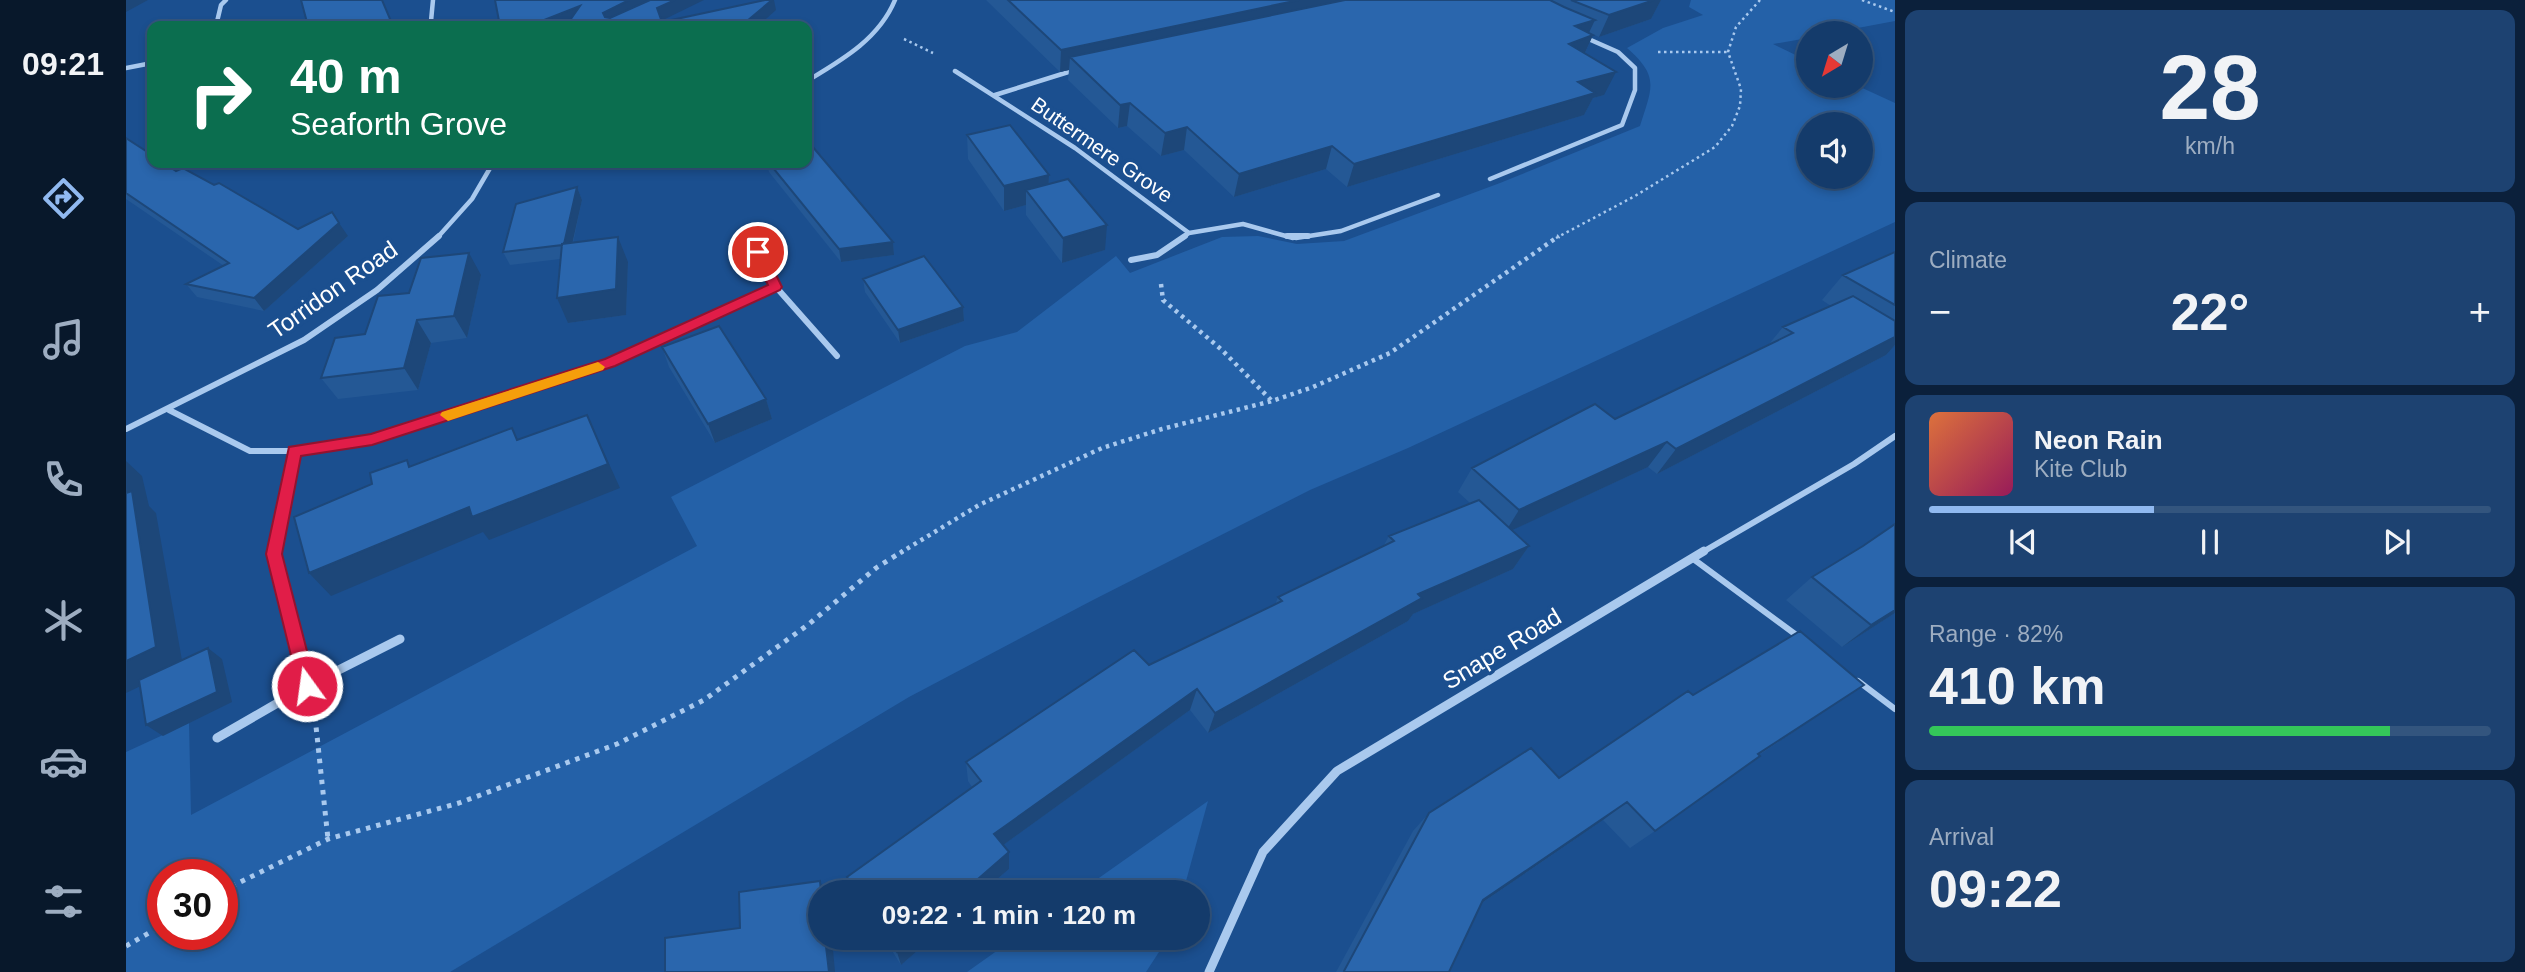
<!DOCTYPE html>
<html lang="en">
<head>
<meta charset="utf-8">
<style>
  :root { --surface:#143b6b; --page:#1d4271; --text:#f1f3f6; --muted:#9dadc1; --line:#33557e; --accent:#90b9f0 }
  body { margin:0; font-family:Arial,sans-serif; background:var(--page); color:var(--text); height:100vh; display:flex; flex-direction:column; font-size:26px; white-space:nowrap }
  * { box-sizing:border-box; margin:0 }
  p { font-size:23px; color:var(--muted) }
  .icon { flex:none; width:38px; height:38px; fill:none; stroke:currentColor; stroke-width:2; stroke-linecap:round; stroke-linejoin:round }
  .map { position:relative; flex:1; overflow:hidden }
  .drawer { display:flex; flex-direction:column; gap:10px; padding:10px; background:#0b203b; width:630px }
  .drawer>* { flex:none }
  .top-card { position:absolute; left:21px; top:21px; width:665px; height:147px; border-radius:14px; box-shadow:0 4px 10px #0003,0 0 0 2px var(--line); background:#0b6e4f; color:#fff; overflow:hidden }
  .needle { width:46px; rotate:218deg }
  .tools { position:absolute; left:1670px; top:21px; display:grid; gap:14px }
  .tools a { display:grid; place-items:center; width:77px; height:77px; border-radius:50%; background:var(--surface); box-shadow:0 4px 10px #0003,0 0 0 2px var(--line); font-size:35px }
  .speed { position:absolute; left:21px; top:859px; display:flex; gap:14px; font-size:35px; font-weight:700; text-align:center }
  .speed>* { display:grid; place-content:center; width:91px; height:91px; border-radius:50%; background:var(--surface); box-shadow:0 4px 10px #0003,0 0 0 2px var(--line); line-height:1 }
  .speed .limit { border:10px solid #d22; background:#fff; color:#111 }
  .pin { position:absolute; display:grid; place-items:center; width:60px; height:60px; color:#fff; margin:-30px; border:4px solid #fff; border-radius:50%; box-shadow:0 2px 7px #0007 }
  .me { position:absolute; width:77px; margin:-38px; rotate:346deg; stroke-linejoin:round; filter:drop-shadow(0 0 5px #0008) }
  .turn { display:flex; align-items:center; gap:24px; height:147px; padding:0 28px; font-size:32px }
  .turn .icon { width:91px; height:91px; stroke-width:2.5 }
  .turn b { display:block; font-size:49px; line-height:60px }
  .big { font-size:52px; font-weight:600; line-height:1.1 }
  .drawer .card { flex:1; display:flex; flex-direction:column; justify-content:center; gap:10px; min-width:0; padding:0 24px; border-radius:14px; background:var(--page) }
  .drawer .dial { align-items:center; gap:0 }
  .dial b { font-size:91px; line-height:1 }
  .song { display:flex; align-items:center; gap:21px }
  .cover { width:84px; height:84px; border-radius:10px; background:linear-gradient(135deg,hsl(20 70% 55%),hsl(330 70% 35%)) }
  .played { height:7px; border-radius:4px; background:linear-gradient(90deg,var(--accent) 40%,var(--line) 40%) }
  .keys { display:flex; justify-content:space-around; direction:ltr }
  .heat { display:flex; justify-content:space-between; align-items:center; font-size:38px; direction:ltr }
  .charge { height:10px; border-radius:5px; background:linear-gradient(90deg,#34c759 82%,var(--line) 0) }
  .trip { position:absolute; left:682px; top:880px; width:402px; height:70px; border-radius:35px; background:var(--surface); box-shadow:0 4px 10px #0003,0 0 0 2px var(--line); font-weight:600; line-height:70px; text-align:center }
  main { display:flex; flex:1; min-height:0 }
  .dock { display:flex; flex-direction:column; width:126px; justify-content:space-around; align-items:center; background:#08182b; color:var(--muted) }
  .dock .icon { width:49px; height:49px }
  .dock .on { color:var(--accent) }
  .dock b { font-size:32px; color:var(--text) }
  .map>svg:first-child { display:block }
</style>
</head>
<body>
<main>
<nav class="dock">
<b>09:21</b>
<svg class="icon on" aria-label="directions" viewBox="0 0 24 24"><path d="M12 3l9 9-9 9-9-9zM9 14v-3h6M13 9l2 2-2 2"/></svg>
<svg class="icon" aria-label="music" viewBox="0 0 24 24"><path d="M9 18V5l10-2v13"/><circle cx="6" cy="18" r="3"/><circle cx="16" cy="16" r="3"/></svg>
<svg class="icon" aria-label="phone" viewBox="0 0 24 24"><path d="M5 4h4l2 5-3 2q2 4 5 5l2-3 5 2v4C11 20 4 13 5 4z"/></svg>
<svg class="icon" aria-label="climate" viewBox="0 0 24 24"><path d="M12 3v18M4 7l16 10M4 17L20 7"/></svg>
<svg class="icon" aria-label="car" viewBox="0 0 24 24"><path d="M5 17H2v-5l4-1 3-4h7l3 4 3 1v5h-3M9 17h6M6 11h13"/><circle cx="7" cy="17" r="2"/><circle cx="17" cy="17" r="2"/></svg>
<svg class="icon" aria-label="filters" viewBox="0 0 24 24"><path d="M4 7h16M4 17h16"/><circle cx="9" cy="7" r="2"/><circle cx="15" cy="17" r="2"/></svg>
</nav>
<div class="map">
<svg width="1769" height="972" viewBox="0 0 1769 972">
  <rect width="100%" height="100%" fill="#1b4f8f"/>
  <path fill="#2461a8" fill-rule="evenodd" d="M1565,0H1769V21L1705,33H1682V38L1647,44L1682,61V86H1732L1769,103V222L1282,448L1184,490L967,600L783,697L324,972H0V752L63,723L65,815L571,546L545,497L839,346L891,332L990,256L1004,273L1096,237L1132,236L1171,244L1218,241L1374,183L1514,126C1526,87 1534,77 1501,48L1537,28L1577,15L1563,7ZM1734,124V177H1682V124ZM37,875H96V934H37Z
    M1082,801L1057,892H953Z
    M889,938H1042L1020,972H841Z"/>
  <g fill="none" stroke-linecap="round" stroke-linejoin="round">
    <path stroke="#a9c9ee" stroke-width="2.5" stroke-dasharray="2.5 3.5" stroke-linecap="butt" d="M1736,0L1769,12
      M778,39L807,53
      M1532,52H1602
      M1430,238L1509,196L1589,147L1606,126L1614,106L1615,89L1602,52L1610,27L1634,0"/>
    <path stroke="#a9c9ee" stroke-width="4.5" stroke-dasharray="3.5 4.5" stroke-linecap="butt" d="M1035,284L1037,300L1096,350L1146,401
      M774,553L853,505L976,448L1036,429L1146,401L1187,387L1264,353L1433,236"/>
    <path stroke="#a9c9ee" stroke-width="5" stroke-dasharray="4.5 6" stroke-linecap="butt" d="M189,717L202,839
      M96,891L202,839L333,803L491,744L578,700L683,624L750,568L777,551
      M0,946L37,925"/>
    <path stroke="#a9c9ee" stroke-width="6" d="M1566,558L1673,637
      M1732,681L1769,709"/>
    <path stroke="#a9c9ee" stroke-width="4.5" d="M305,21L307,0
      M90,26L95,5L100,0
      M0,68L26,63
      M829,71L949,148L1063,233
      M681,81C716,60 753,39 769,0
      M869,95L952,69
      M275,163H346
      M1364,179L1496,125L1509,90V68L1492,52L1458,37
      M623,235L624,238
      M311,238L346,199L367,163
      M1056,238L1063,233L1117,224L1167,238
      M1170,238L1215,231L1312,195"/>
    <path stroke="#a9c9ee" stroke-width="6" d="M623,236L650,287L711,356
      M1161,236H1182
      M1005,260L1031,255L1059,236
      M43,410L124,451H168L246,439L484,363L650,287
      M0,429L178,340L251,290L313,236
      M148,553L168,451
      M1575,553L1728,464L1769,436"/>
    <path stroke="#a9c9ee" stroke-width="9" d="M149,551L181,686
      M91,738L181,686L274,639
      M1083,972L1137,852L1211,771L1578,551"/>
  </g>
  <path fill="#245895" d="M860,0H1535L1525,19L1473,37L1464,33L1467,35L1459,53L1478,95L1467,98L1458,115L1221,187L1200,169L1108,197L1058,150L1035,156L1001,126L992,128L942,80L943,70L934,72Z
    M841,135L923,175V184L979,250L936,263L900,215V205L878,211L842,159Z
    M0,138L50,171L88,185L172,229L222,236L138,311L71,297L60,284L98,266L0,199Z
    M641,163H681L767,242L768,255L715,262L643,172Z
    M451,187L456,200L447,243L502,262L500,315L442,323L434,259L384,265L377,252Z
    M1769,252V345L1760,355L1531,474L1522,467L1386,530L1403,546L1387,569L1287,614L1282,621L1082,733L1064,710L877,845L883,869L856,892H727L721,877L846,787L842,781L840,762L1023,665L1149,605L1152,597L1257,547L1263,536L1344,503L1332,492L1346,468L1489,419L1643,344L1657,327L1705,306L1696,300L1717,275Z
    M355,275L341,338L305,343L292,390L212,399L195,378L239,334L283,293Z
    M737,279L837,307L838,321L774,343L739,292Z
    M536,347L640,399L646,419L589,443L543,367Z
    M1769,524V613L1716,647L1660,600L1686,577L1737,546Z
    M1738,685L1633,755L1529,831L1504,848L1477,820L1356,903L1323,972H1210L1287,831L1303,813L1433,778L1567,695Z
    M758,938H806L775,965Z"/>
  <path fill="#1d4779" d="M0,0H22L0,12Z
    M503,0H531L481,25L477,13Z
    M549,0H578L535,21L531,8Z
    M646,0H648L650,10L632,26H615Z
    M1173,0H1270L944,57L943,70L934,72L935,50Z
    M1528,0H1535L1525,19L1473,37L1483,15Z
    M454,6L458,18L438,26H403Z
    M1469,20L1461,37L1467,35L1457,57L1433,66L1449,26Z
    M1490,72L1478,95L1467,98L1458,115L1221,187L1228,164L1452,82Z
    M1004,103L1001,126L992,128L994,105Z
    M1061,127L1058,150L1035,156L1039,133Z
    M1206,146L1200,169L1108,197L1113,174Z
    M923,175L922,200L900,190V205L878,211V186Z
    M451,187L456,200L443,258L437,245Z
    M213,223L222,236L138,311L128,298Z
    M981,225L979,250L936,263L937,238Z
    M492,237L502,262L500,315L442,323L431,298Z
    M767,242L768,255L715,262L713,249Z
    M343,253L355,275L341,338L328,316Z
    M837,307L838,321L774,343L772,330Z
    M291,320L305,343L292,390L278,368Z
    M1769,337V345L1760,355L1531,474L1550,449Z
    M640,399L646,419L589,443L582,424Z
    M461,415L494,488L363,540L357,532L205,596L183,573Z
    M1541,442L1522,467L1378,534L1393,510Z
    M0,461L16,476L23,506L30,513L57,666L0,693Z
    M1403,546L1387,569L1287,614L1282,621L1082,733L1089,713L1292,594Z
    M1769,610V613L1716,647L1745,625Z
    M82,648L96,659L106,702L37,736L20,725Z
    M1738,685L1708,705L1604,773L1632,754Z
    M1071,689L1064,710L869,851L868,834Z
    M1501,802L1477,820L1338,915L1357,900Z
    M883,852V869L856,892H837Z
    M694,881L699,892H695Z
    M699,938H706L709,972H703Z
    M786,938H806L775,965L771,952Z"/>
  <path fill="#2a66ad" stroke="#1d4779" stroke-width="2" d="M175,0H256L267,26H182Z
    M369,0H503L477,13L479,17L484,18L524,0H549L531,8L536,22L639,0H646L615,26H440L454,6L403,26H374Z
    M882,0H1173L935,50Z
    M1219,0H1424L1438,7L1469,20L1449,26L1467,35L1443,44L1490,72L1452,82L1469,93L1228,164L1206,146L1113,174L1061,127L1039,133L1004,103L994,105L944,57Z
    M1445,0H1528L1483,15Z
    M884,125L923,175L878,186L841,135Z
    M0,138L26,155V163H38L50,171L57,168L88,185L93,183L172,229L206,212L213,223L128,298L60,284L103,263L0,193Z
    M686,146L767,242L713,249L643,163H681V147Z
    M942,179L981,225L937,238L900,190Z
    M451,187L438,244H436V245L377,252L390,204Z
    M492,237L490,289L431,298L436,244Z
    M1769,252V305L1717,275Z
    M343,253L328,316L291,320L278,368L195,378L209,338L239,334L252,296L283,293L295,258Z
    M798,256L837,307L772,330L737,279Z
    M1727,296L1769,321V337L1550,449L1541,442L1393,510L1346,468L1469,404L1489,419L1667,333L1657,327Z
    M593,326L640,399L582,424L536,347Z
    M461,415L482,464L346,517L343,507L183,573L168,517L246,484L244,473L281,460L283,467L386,428L391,440Z
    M6,491L30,647L0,661V493Z
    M1353,500L1403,546L1292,594L1296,598L1089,713L1071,689L868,834L883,852L837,892H731L721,877L855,781L840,762L1008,650L1023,665L1156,601L1152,597L1268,541L1263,536Z
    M1769,524V610L1745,625L1686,577L1737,546Z
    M1674,631L1738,685L1632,754L1634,756L1529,831L1501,802L1357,900L1323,972H1219L1218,971L1303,813L1405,748L1433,778L1562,691L1567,695Z
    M82,648L91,692L20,725L13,680Z
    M694,881L695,892V938H699L703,972H539V938L614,928L613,892Z
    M762,938H786L771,952Z"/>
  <path fill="#e11d48" stroke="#92132f" stroke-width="2" d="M632,248L639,252L656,287L654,290L489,366L246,445L175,456L156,554L190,686L188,692L181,694L174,692L140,554L163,447L245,434L479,359L642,285L626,252Z"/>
  <path fill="#f59e0b" d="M472,362L479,367L477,370L322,421L314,415L316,412Z"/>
  <g text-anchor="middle" stroke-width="7" stroke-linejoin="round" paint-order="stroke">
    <g font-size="21" fill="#fff" stroke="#1b4f8f">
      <text transform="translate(976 150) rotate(35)" y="7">Buttermere Grove</text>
    </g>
    <g font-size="24" fill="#fff" stroke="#1b4f8f">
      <text transform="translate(207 290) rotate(-35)" y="8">Torridon Road</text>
      <text transform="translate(1376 649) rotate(-31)" y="8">Snape Road</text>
    </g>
  </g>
</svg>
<div class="tools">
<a><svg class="needle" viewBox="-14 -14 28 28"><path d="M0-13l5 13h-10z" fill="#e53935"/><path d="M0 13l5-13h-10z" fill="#9dadc1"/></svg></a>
<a><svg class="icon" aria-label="sound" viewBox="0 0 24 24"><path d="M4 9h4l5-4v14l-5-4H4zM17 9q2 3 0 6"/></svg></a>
</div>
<div class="speed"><div class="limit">30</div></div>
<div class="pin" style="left:632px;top:252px;background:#d93025"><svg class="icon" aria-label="arrive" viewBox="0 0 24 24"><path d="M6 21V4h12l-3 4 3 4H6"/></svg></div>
<svg class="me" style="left:181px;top:686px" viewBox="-20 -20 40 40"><circle r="17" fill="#e11d48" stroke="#fff" stroke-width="3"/><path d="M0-11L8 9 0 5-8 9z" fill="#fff"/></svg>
<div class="trip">09:22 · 1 min · 120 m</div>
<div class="top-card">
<div class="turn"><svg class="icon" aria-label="right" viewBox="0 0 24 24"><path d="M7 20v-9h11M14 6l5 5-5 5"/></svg><div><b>40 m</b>Seaforth Grove</div></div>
</div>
</div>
<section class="drawer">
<div class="card dial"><b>28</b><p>km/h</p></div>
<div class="card"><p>Climate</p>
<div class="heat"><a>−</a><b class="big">22°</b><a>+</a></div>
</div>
<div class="card">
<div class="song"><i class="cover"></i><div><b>Neon Rain</b><p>Kite Club</p></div></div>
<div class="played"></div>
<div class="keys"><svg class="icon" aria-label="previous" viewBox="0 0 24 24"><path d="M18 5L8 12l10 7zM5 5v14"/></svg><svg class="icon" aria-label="pause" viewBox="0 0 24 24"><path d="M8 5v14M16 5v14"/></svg><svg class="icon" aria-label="next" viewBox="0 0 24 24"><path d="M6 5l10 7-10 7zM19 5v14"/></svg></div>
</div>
<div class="card"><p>Range · 82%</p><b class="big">410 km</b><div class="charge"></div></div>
<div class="card"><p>Arrival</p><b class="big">09:22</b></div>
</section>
</main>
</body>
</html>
